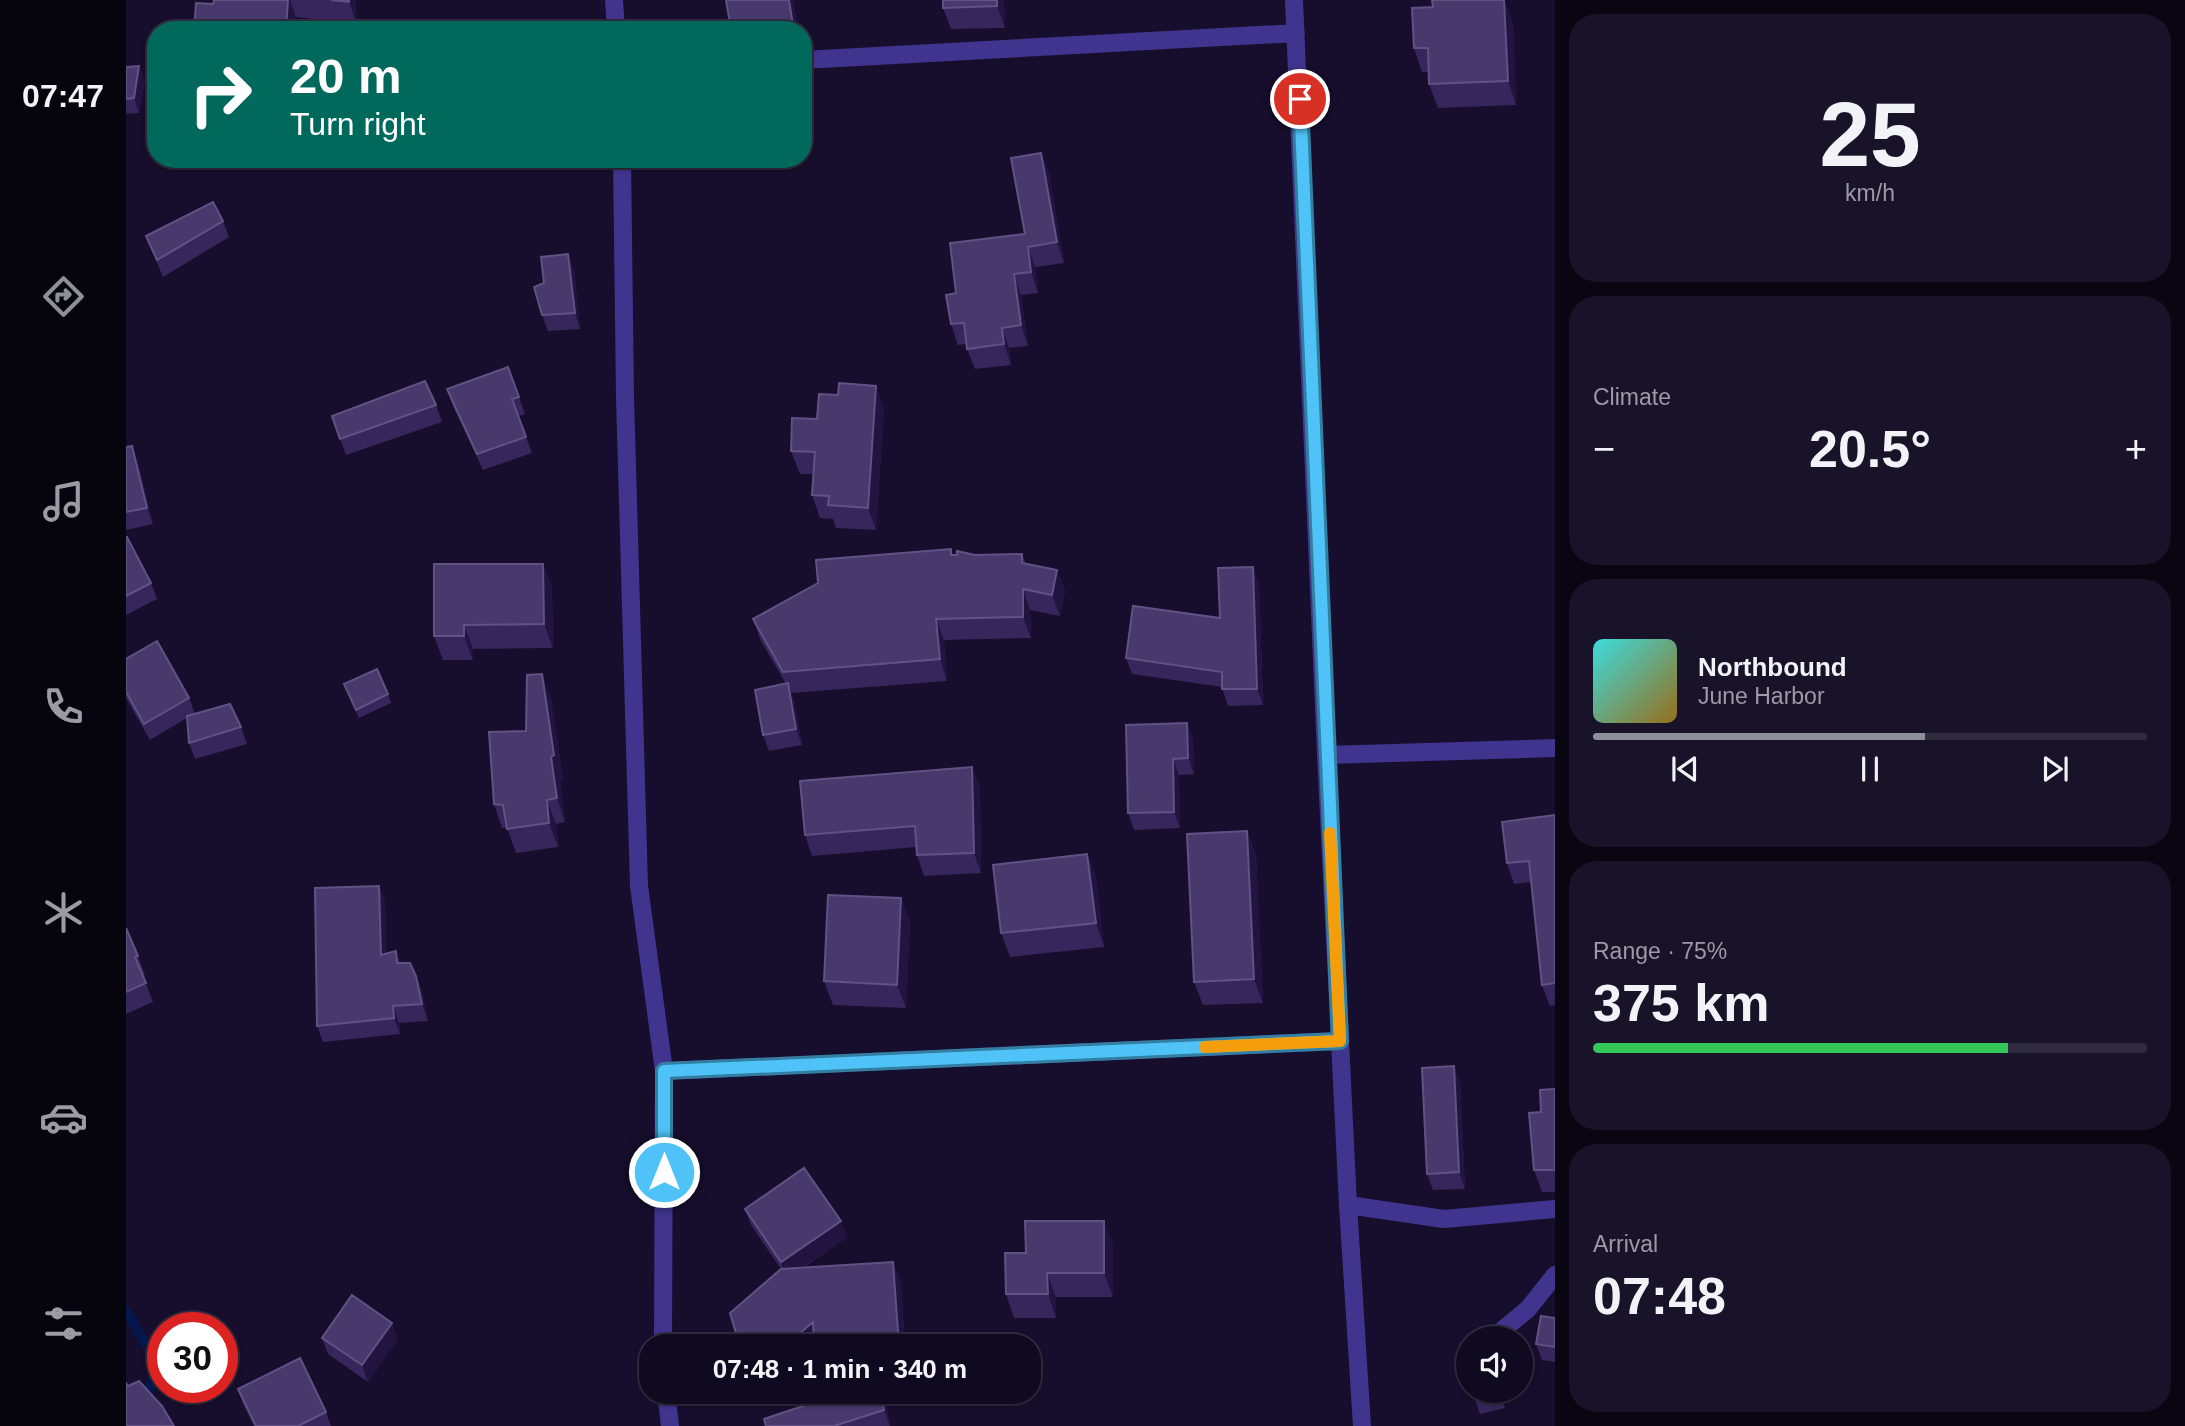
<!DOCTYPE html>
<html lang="en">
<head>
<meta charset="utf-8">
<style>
  :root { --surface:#100a21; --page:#19132a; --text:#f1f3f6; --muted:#9c9aa5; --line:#302b3f; --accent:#8c9099 }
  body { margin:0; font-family:Helvetica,sans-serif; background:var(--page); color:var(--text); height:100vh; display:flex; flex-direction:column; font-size:26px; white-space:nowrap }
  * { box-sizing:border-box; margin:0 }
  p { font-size:23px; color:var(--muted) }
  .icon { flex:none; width:38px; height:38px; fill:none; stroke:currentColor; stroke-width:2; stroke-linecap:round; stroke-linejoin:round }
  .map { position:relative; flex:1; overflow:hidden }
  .panel { display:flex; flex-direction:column; gap:14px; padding:14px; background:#090612; width:630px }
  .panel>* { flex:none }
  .hud { position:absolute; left:21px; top:21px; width:665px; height:147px; border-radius:28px; box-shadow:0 2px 5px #0004,0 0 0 2px var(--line); background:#00695c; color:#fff; overflow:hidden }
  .fabs { position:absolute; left:1330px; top:1326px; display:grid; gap:14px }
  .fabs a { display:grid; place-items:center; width:77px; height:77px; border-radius:50%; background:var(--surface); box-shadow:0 2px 5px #0004,0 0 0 2px var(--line); font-size:35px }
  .speed { position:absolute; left:21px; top:1312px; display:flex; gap:14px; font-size:35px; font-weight:700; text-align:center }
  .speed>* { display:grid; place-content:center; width:91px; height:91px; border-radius:50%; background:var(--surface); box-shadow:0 2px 5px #0004,0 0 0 2px var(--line); line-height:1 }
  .speed .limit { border:10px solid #d22; background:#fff; color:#111 }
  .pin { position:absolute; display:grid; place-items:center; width:60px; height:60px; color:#fff; margin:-30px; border:4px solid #fff; border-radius:50%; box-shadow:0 2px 7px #0007 }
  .me { position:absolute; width:77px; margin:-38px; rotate:0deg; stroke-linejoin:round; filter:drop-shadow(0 0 5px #0008) }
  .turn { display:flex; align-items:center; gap:24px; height:147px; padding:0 28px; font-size:32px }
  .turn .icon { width:91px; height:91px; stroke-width:2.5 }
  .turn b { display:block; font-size:49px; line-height:60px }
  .big { font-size:52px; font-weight:700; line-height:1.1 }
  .panel .tile { flex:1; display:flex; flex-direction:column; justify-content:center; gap:10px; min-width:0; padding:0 24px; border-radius:28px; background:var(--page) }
  .panel .dial { align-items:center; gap:0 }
  .dial b { font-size:91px; line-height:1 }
  .song { display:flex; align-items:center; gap:21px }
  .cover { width:84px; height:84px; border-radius:10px; background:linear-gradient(135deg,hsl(180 70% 55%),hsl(40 70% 35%)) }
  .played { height:7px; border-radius:4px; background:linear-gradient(90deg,var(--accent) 60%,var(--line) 60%) }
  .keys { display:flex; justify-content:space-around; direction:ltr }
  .heat { display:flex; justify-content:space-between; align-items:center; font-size:38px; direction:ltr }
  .charge { height:10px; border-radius:5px; background:linear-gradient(90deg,#34c759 75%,var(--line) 0) }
  .trip { position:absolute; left:513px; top:1334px; width:402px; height:70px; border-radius:28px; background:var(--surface); box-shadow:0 2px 5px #0004,0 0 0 2px var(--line); font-weight:700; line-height:70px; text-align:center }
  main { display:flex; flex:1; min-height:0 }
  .menu { display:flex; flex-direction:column; width:126px; justify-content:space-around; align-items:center; background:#06040d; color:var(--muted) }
  .menu .icon { width:49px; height:49px }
  .menu .selected { color:var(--accent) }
  .menu b { font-size:32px; color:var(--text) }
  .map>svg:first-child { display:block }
</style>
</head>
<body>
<main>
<nav class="menu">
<b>07:47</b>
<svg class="icon selected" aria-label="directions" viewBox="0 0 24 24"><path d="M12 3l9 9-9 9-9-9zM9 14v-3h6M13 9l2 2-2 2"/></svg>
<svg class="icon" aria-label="music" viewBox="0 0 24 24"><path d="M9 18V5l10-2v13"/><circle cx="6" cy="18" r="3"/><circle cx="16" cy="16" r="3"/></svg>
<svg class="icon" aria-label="phone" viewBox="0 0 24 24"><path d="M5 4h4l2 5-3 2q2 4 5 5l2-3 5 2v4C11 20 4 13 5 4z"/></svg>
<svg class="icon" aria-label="climate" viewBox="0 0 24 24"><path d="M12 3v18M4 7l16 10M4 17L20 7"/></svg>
<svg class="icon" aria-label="car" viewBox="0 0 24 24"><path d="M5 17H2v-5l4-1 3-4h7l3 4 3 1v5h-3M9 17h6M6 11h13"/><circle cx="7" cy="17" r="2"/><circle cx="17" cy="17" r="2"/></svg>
<svg class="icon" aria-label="filters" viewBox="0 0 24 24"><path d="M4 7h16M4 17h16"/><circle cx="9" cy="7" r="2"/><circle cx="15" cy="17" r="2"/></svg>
</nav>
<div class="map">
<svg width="1429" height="1426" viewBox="0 0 1429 1426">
  <rect width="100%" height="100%" fill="#160e2c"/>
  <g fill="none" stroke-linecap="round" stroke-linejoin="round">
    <path stroke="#05184e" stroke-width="10" d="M0,1311L31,1363L13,1426"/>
    <path stroke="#41348f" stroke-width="18" d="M488,0L490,30
      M1168,0L1200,755L1222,1205L1236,1426
      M677,60L1170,33
      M496,159L499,397L513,886L538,1071L537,1346
      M1200,755L1429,748
      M538,1071L1214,1041
      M1222,1205L1318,1219L1429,1209
      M1373,1333L1402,1309L1429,1275
      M540,1391L544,1426"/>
  </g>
  <path fill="#36265b" d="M88,0H229L231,24L170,17L169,30H68L87,4Z
    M667,0L672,30H605Z
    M878,0L879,28L825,29L817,8Z
    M1378,0L1387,23L1390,105L1312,108L1303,84V72H1296L1288,48L1307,7Z
    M13,66L19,81L13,113L0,114V67Z
    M915,153L923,173L938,263L909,267L912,293L895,295L902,346L883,348L885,365L849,369L841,349V344L832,345L825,324L830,293L899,234Z
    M97,221L103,237L37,277L20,236Z
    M448,270L454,329L422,331L416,315Z
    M382,367L399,414L392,416L406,453L357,470L327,406L321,389Z
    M310,405L316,422L220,455L206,416Z
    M758,408L750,530L710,528L707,519L694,518L686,495L688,474H674L665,451L691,419Z
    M0,447L12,462L27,524L0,530Z
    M0,537L25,583L31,599L0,615Z
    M825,549L827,555L896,554L900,564L931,570L939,591L934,616L904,610L905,638L818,640L821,681L665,693L668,700L676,745L643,751L637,735L660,684L635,641L627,619Z
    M417,564L426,587L427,648L347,649V660H317L308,636Z
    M1133,583L1137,705L1102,706L1096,687L1006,674L1000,658L1094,618Z
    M0,659L63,698L69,714L115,727L121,744L69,759L63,743L61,718L24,740L0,698Z
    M218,684L262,694L265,703L233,718Z
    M425,698L437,779L434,781L439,822L430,824L432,847L390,853L381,828H376L368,804L400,731Z
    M1061,723L1067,739L1068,774L1053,775L1054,828L1008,830L1002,813Z
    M846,767L854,788L855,873L798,876L791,855L790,847L686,856L679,835Z
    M1429,815V1005L1424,1006L1416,985L1405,882L1388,884L1381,863Z
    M1121,831L1130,855L1137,1003L1077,1005L1068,982Z
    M961,854L970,878L978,947L884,957L875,933Z
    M253,886L259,902L260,954L270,951L274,963L290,976L296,992L302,1021L273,1023L274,1034L197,1042L191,1026Z
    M775,898L784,922L780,1008L707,1005L698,981Z
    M0,928L12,956L19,975L17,976L27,1002L0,1014Z
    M1334,1083L1339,1189L1307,1190L1301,1174Z
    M1429,1089V1192H1416L1408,1170L1415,1112Z
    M619,1209L721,1237L677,1268L767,1262L775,1283L779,1346H615L604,1313L655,1269L625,1225Z
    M987,1244V1297H930V1318H888L880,1294L900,1253Z
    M1429,1318V1362L1416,1360L1410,1344Z
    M196,1338L272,1339L242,1382L202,1354Z
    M112,1389L200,1412L205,1426H128L118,1406Z
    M691,1391H782V1399L759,1400L764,1426H640L692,1401Z
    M1346,1391H1375L1379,1408L1354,1414Z"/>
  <path fill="#211441" d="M162,0H164L170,17L169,30H160Z
    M223,0H229L231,24L223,2Z
    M663,0H667L672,30H668L667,25Z
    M871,0H878L879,28L871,6Z
    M1378,0L1387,23L1390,105L1382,81Z
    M13,66L19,81L13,113L8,98Z
    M915,153L923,173L938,263L931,242Z
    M902,247L909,267L912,293L905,272Z
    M442,254L448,270L454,329L449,313Z
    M888,274L895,295L902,346L895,325Z
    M876,328L883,348L885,365L878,344Z
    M750,386L758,408L750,530L742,508Z
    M6,446L12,462L27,524L21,508Z
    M417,564L426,587L427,648L418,624Z
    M1127,567L1133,583L1137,705L1131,689Z
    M931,570L939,591L934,616L926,595Z
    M897,589L904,610L905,638L897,617Z
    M810,619L818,640L821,681L814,659Z
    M338,625L347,649V660L338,636Z
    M416,674L425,698L437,779L434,781L439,822L431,798Z
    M662,683L668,700L676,745L670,729Z
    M1061,723L1067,739L1068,774L1062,758Z
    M1047,759L1053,775L1054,828L1048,812Z
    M846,767L854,788L855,873L848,853Z
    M421,800L430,824L432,847L423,823Z
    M1121,831L1130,855L1137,1003L1128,979Z
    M961,854L970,878L978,947L970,923Z
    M253,886L259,902L261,971L255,955Z
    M775,898L784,922L780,1008L771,985Z
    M290,976L296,992L302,1021L296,1004Z
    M267,1006L273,1023L274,1034L268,1018Z
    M1328,1066L1334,1083L1339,1189L1333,1172Z
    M715,1221L721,1237L661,1278L655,1262Z
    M978,1221L987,1244V1297L978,1273Z
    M767,1262L775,1283L779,1346H773Z
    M921,1273L930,1297V1318L922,1294Z
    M687,1322L690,1346H659Z
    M266,1323L272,1339L242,1382L236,1365Z
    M754,1391H756L759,1400L764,1426L758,1410Z
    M1372,1391H1375L1379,1408Z"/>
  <path fill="#48396d" stroke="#605284" stroke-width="2" d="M88,0H162L160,30H68L70,3L87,4Z
    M205,0H223V2Z
    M600,0H663L667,25L638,30H605Z
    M817,0H871V6L817,8Z
    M1306,0H1378L1382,81L1303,84L1302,48H1288L1286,8L1307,7Z
    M13,66L8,98L0,99V67Z
    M915,153L931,242L902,247L905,272L888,274L895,325L876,328L878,344L841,349L838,323L825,324L820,295L830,293L824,243L899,234L885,158Z
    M87,202L97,221L31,260L20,236Z
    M442,254L449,313L416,315L408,287L418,283L415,257Z
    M382,367L393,397L386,399L400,437L351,454L321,389Z
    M299,381L310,405L214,439L206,416Z
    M713,383L750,386L742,508L702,505L703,496L686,495L689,452L665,451L666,418L691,419L693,394L712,395Z
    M6,446L21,508L0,512V447Z
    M0,537H1L25,583L0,596Z
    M825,549V555H831V551L849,555L896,554V563L931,570L926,595L897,589V617L810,619L814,659L657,672L627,619L692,583L690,560Z
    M308,564H417L418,624L338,625V636H308Z
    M1127,567L1131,689H1096V672L1000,658L1007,606L1094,618L1092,568Z
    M31,641L63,698L18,724L0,692V659Z
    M251,669L262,694L230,710L218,684Z
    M416,674L428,755L425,757L431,798L421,800L423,823L381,829L377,805L368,804L363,732L400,731L401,675Z
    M662,683L670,729L637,735L629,690Z
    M104,704L115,727L63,743L61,716Z
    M1061,723L1062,758L1047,759L1048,812L1002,813L1000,725Z
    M846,767L848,853L791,855L789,826L679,835L674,781Z
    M1429,815V983L1416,985L1403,861L1381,863L1376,822Z
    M1121,831L1128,979L1068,982L1061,834Z
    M961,854L970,923L875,933L867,865Z
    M253,886L255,955L270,951L271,963H284L290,976L296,1004L267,1006L268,1018L191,1026L189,888Z
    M702,895L775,898L771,985L698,981Z
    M0,928L12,956L9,957L20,983L0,992Z
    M1328,1066L1333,1172L1301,1174L1296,1068Z
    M1429,1089V1170H1408L1403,1113L1415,1112L1414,1090Z
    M678,1168L715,1221L655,1262L619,1209Z
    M899,1221H978V1273H921L922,1294H880L879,1253H900Z
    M767,1262L773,1346H688L687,1322L659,1346H621L610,1333L604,1313L655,1269Z
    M226,1295L266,1323L236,1365L196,1338Z
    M1415,1316L1429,1318V1347L1410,1344Z
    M1342,1355V1373L1338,1356Z
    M174,1358L200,1412L172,1426H130L112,1389Z
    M13,1381L36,1406L48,1426H0V1383L2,1386Z
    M691,1391H754L758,1410L708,1426H640L638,1419L692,1401Z
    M1346,1391H1372L1373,1392L1348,1398Z"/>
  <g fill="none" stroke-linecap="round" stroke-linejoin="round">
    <defs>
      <path id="route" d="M538,1172V1071L1214,1041L1174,99"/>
    </defs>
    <use href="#route" stroke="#337fa1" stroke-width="18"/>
    <use href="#route" stroke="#4fc3f7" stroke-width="12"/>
    <path stroke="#f59e0b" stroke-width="12" d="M1079,1047L1214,1041L1204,833"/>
  </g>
</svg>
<div class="fabs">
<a><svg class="icon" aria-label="sound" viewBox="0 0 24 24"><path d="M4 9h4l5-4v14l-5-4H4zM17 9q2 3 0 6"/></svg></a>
</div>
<div class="speed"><div class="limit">30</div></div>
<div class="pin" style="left:1174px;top:99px;background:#d93025"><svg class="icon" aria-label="arrive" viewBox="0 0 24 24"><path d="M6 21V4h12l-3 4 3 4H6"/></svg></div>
<svg class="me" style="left:538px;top:1172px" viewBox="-20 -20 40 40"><circle r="17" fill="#4fc3f7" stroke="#fff" stroke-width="3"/><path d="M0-11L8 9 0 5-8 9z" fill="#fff"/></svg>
<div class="trip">07:48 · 1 min · 340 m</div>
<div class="hud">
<div class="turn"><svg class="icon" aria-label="right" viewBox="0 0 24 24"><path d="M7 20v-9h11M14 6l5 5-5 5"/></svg><div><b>20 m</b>Turn right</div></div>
</div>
</div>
<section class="panel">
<div class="tile dial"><b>25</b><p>km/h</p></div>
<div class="tile"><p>Climate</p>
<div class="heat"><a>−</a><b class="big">20.5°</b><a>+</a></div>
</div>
<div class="tile">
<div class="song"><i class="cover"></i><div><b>Northbound</b><p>June Harbor</p></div></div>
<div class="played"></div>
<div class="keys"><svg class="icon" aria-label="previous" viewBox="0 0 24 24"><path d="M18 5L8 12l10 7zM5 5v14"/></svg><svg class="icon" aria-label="pause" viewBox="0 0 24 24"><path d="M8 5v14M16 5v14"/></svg><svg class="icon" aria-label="next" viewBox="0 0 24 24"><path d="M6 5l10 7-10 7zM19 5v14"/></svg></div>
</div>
<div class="tile"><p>Range · 75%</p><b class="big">375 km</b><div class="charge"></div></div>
<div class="tile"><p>Arrival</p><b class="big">07:48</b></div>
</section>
</main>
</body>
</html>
